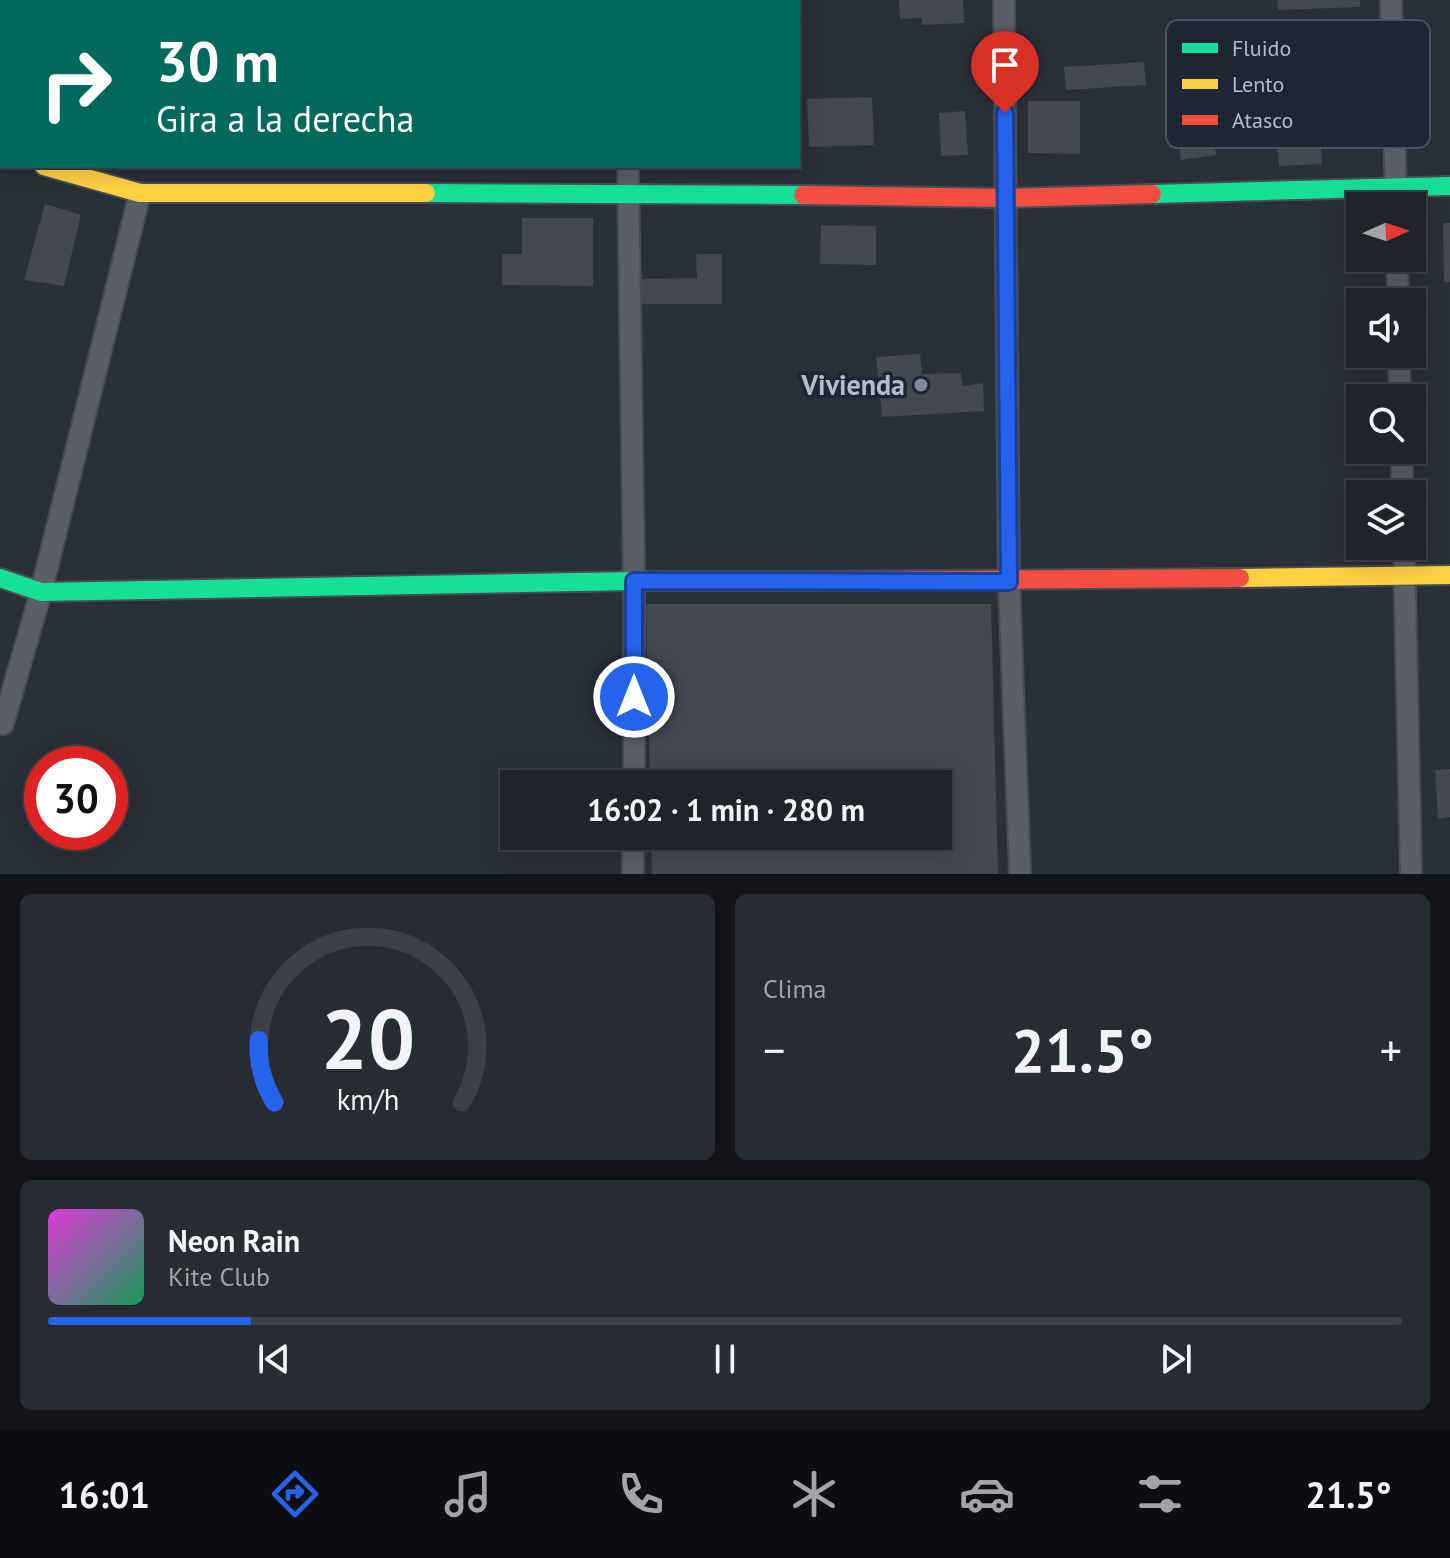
<!DOCTYPE html>
<html lang="es">
<head>
<meta charset="utf-8">
<style>
  :root { --surface:#20242a; --page:#282c32; --text:#f1f3f6; --muted:#a2a4a8; --line:#3d4147; --accent:#2563eb }
  body { margin:0; font-family:"PT Sans",sans-serif; background:var(--page); color:var(--text); height:100vh; display:flex; flex-direction:column; font-size:30px; white-space:nowrap }
  * { box-sizing:border-box; margin:0 }
  p { font-size:26px; color:var(--muted) }
  .icon { flex:none; width:44px; height:44px; fill:none; stroke:currentColor; stroke-width:2; stroke-linecap:round; stroke-linejoin:round }
  .map { position:relative; height:874px; overflow:hidden }
  .side { display:flex; flex-direction:column; gap:20px; padding:20px; background:#121417; flex:1 }
  .side>* { flex:none }
  .guide { position:absolute; left:0px; top:0px; width:800px; height:168px; box-shadow:0 4px 20px #0003,0 0 0 2px var(--line); background:#00695c; color:#fff; overflow:hidden }
  .needle { width:52px; rotate:87deg }
  .fabs { position:absolute; left:1346px; top:192px; display:grid; gap:16px }
  .fabs a { display:grid; place-items:center; width:80px; height:80px; border-radius:0px; background:var(--surface); box-shadow:0 4px 20px #0003,0 0 0 2px var(--line); font-size:40px }
  .speed { position:absolute; left:24px; top:746px; display:flex; gap:16px; font-size:40px; font-weight:700; text-align:center }
  .speed>* { display:grid; place-content:center; width:104px; height:104px; border-radius:50%; background:var(--surface); box-shadow:0 4px 20px #0003,0 0 0 2px var(--line); line-height:1 }
  .speed .limit { border:12px solid #d22; background:#fff; color:#111 }
  .pin { position:absolute; display:grid; place-items:center; width:68px; height:68px; color:#fff; margin:-82px -34px; border-radius:50% 50% 50% 0; rotate:-45deg; box-shadow:0 0 8px #0007 }
  .pin .icon { rotate:45deg }
  .me { position:absolute; width:88px; margin:-44px; rotate:0deg; stroke-linejoin:round; filter:drop-shadow(0 0 6px #0008) }
  .turn { display:flex; align-items:center; gap:28px; height:168px; padding:0 24px; font-size:36px }
  .turn .icon { width:104px; height:104px; stroke-width:2.5 }
  .turn b { display:block; font-size:56px; line-height:68px }
  .big { font-size:60px; font-weight:700; line-height:1.1 }
  .side .card { flex:1; display:flex; flex-direction:column; justify-content:center; gap:12px; min-width:0; padding:0 28px; border-radius:12px; background:var(--page) }
  .side .dial { align-items:center; gap:0 }
  .dial svg { height:208px; overflow:visible; fill:none; stroke:var(--line); stroke-width:7; stroke-linecap:round; text-anchor:middle }
  .dial text { fill:var(--text); stroke:none }
  .song { display:flex; align-items:center; gap:24px }
  .cover { width:96px; height:96px; border-radius:12px; background:linear-gradient(135deg,hsl(300 70% 55%),hsl(150 70% 35%)) }
  .played { height:8px; border-radius:4px; background:linear-gradient(90deg,var(--accent) 15%,var(--line) 15%) }
  .keys { display:flex; justify-content:space-around; direction:ltr }
  .heat { display:flex; justify-content:space-between; align-items:center; font-size:44px; direction:ltr }
  .side .tiles { flex:1; display:grid; gap:20px; grid-template-columns:1fr 1fr }
  .card:last-child { grid-column:span 2 }
  .trip { position:absolute; left:500px; top:770px; width:452px; height:80px; border-radius:0px; background:var(--surface); box-shadow:0 4px 20px #0003,0 0 0 2px var(--line); font-weight:700; line-height:80px; text-align:center }
  .tabs { display:flex; height:128px; justify-content:space-around; align-items:center; background:#0d0e11; color:var(--muted) }
  .tabs .icon { width:56px; height:56px }
  .tabs .selected { color:var(--accent) }
  .tabs b { font-size:36px; color:var(--text) }
  .map>svg:first-child { display:block }
</style>
</head>
<body>
<div class="map">
<svg width="1450" height="874" viewBox="0 0 1450 874">
  <rect width="100%" height="100%" fill="#2a3038"/>
  <path fill="#444950" d="M899,0H963L964,23L922,25V18L900,19Z
    M1277,0H1360V7L1278,10Z
    M1144,62L1146,85L1066,90L1064,67Z
    M872,97L874,145L809,147L807,99Z
    M1028,101H1080V154L1028,153Z
    M1295,105L1297,144L1321,143L1322,164L1279,166L1275,107Z
    M965,111L968,155L941,156L939,113Z
    M1212,125L1216,155L1181,160L1177,130Z
    M45,204L81,215L64,286L24,280Z
    M522,218H593V286L502,285V254H522Z
    M1443,223H1450V282H1444Z
    M821,225L876,226V265L820,264Z
    M696,254H722V304H641L640,279L697,278Z
    M920,354L922,374L961,373L963,386L983,383L984,411L882,417L876,357Z
    M646,604H991L998,874H652L651,836H938V784H650Z
    M1450,769V817L1438,819L1435,770Z"/>
  <g fill="none" stroke-linecap="round" stroke-linejoin="round">
    <defs>
      <path id="street" d="M625,0V2
        M1004,0L1009,582L1020,874
        M1391,0L1396,206
        M0,154H2
        M628,166L634,581V784
        M1397,258L1398,302
        M1399,354L1400,398
        M1402,450V494
        M1404,546L1411,874
        M3,724L41,592L140,193
        M633,874V836"/>
      <path id="fast" d="M426,193L803,195
        M1152,194L1450,186
        M0,578L41,592L634,581H812"/>
      <path id="slow" d="M44,166L140,193H426
        M1240,578L1450,575"/>
      <path id="jam" d="M803,195L1005,198L1152,194
        M812,581L1240,578"/>
    </defs>
    <use href="#street" stroke="#484c53" stroke-width="24"/>
    <use href="#fast" stroke="#484c53" stroke-width="22"/>
    <use href="#slow" stroke="#484c53" stroke-width="22"/>
    <use href="#jam" stroke="#484c53" stroke-width="22"/>
    <use href="#street" stroke="#5a5e66" stroke-width="20"/>
    <use href="#fast" stroke="#16e098" stroke-width="18"/>
    <use href="#slow" stroke="#ffcf43" stroke-width="18"/>
    <use href="#jam" stroke="#f24e42" stroke-width="18"/>
  </g>
  <g fill="none" stroke-linecap="round" stroke-linejoin="round">
    <defs>
      <path id="route" d="M634,697V581L1009,582L1005,113"/>
    </defs>
    <use href="#route" stroke="#184099" stroke-width="20"/>
    <use href="#route" stroke="#2563eb" stroke-width="14"/>
  </g>
  <circle fill="#848b96" stroke="#1d2633" stroke-width="3" cx="921" cy="385" r="8"/>
  <g text-anchor="middle" stroke-width="7" stroke-linejoin="round" paint-order="stroke">
    <g font-size="28" font-weight="bold" fill="#b4bcc9" stroke="#1d2633" text-anchor="end">
      <text x="905" y="395">Vivienda</text>
    </g>
  </g>
  <rect x="1166" y="20" width="264" height="128" rx="12" fill="#1d2633" stroke="#4a5360" stroke-width="2"/>
  <rect x="1182" y="43" width="36" height="10" fill="#16e098"/>
  <rect x="1182" y="79" width="36" height="10" fill="#ffcf43"/>
  <rect x="1182" y="115" width="36" height="10" fill="#f24e42"/>
  <g font-size="22" fill="#b4bcc9">
    <text x="1232" y="56">Fluido</text>
    <text x="1232" y="92">Lento</text>
    <text x="1232" y="128">Atasco</text>
  </g>
</svg>
<div class="fabs">
<a><svg class="needle" viewBox="-14 -14 28 28"><path d="M0-13l5 13h-10z" fill="#e53935"/><path d="M0 13l5-13h-10z" fill="#a2a4a8"/></svg></a>
<a><svg class="icon" aria-label="sound" viewBox="0 0 24 24"><path d="M4 9h4l5-4v14l-5-4H4zM17 9q2 3 0 6"/></svg></a>
<a><svg class="icon" aria-label="search" viewBox="0 0 24 24"><circle cx="10" cy="10" r="6"/><path d="M15 15l6 6"/></svg></a>
<a><svg class="icon" aria-label="layers" viewBox="0 0 24 24"><path d="M12 4l9 5-9 5-9-5zM3 14l9 5 9-5"/></svg></a>
</div>
<div class="speed"><div class="limit">30</div></div>
<div class="pin" style="left:1005px;top:113px;background:#d93025"><svg class="icon" aria-label="arrive" viewBox="0 0 24 24"><path d="M6 21V4h12l-3 4 3 4H6"/></svg></div>
<svg class="me" style="left:634px;top:697px" viewBox="-20 -20 40 40"><circle r="17" fill="#2563eb" stroke="#fff" stroke-width="3"/><path d="M0-11L8 9 0 5-8 9z" fill="#fff"/></svg>
<div class="trip">16:02 · 1 min · 280 m</div>
<div class="guide">
<div class="turn"><svg class="icon" aria-label="right" viewBox="0 0 24 24"><path d="M7 20v-9h11M14 6l5 5-5 5"/></svg><div><b>30 m</b>Gira a la derecha</div></div>
</div>
</div>
<section class="side">
<div class="tiles">
<div class="card dial"><svg viewBox="0 0 100 80">
<path d="M14 69A42 42 0 1 1 86 69"/>
<path d="M14 69A42 42 0 0 1 8 45" stroke="#2563eb"/>
<text x="50" y="56" font-size="32" font-weight="700">20</text>
<text x="50" y="72" font-size="11">km/h</text>
</svg></div>
<div class="card"><p>Clima</p>
<div class="heat"><a>−</a><b class="big">21.5°</b><a>+</a></div>
</div>
<div class="card">
<div class="song"><i class="cover"></i><div><b>Neon Rain</b><p>Kite Club</p></div></div>
<div class="played"></div>
<div class="keys"><svg class="icon" aria-label="previous" viewBox="0 0 24 24"><path d="M18 5L8 12l10 7zM5 5v14"/></svg><svg class="icon" aria-label="pause" viewBox="0 0 24 24"><path d="M8 5v14M16 5v14"/></svg><svg class="icon" aria-label="next" viewBox="0 0 24 24"><path d="M6 5l10 7-10 7zM19 5v14"/></svg></div>
</div>
</div>
</section>
<nav class="tabs">
<b>16:01</b>
<svg class="icon selected" aria-label="directions" viewBox="0 0 24 24"><path d="M12 3l9 9-9 9-9-9zM9 14v-3h6M13 9l2 2-2 2"/></svg>
<svg class="icon" aria-label="music" viewBox="0 0 24 24"><path d="M9 18V5l10-2v13"/><circle cx="6" cy="18" r="3"/><circle cx="16" cy="16" r="3"/></svg>
<svg class="icon" aria-label="phone" viewBox="0 0 24 24"><path d="M5 4h4l2 5-3 2q2 4 5 5l2-3 5 2v4C11 20 4 13 5 4z"/></svg>
<svg class="icon" aria-label="climate" viewBox="0 0 24 24"><path d="M12 3v18M4 7l16 10M4 17L20 7"/></svg>
<svg class="icon" aria-label="car" viewBox="0 0 24 24"><path d="M5 17H2v-5l4-1 3-4h7l3 4 3 1v5h-3M9 17h6M6 11h13"/><circle cx="7" cy="17" r="2"/><circle cx="17" cy="17" r="2"/></svg>
<svg class="icon" aria-label="filters" viewBox="0 0 24 24"><path d="M4 7h16M4 17h16"/><circle cx="9" cy="7" r="2"/><circle cx="15" cy="17" r="2"/></svg>
<b>21.5°</b>
</nav>
</body>
</html>
